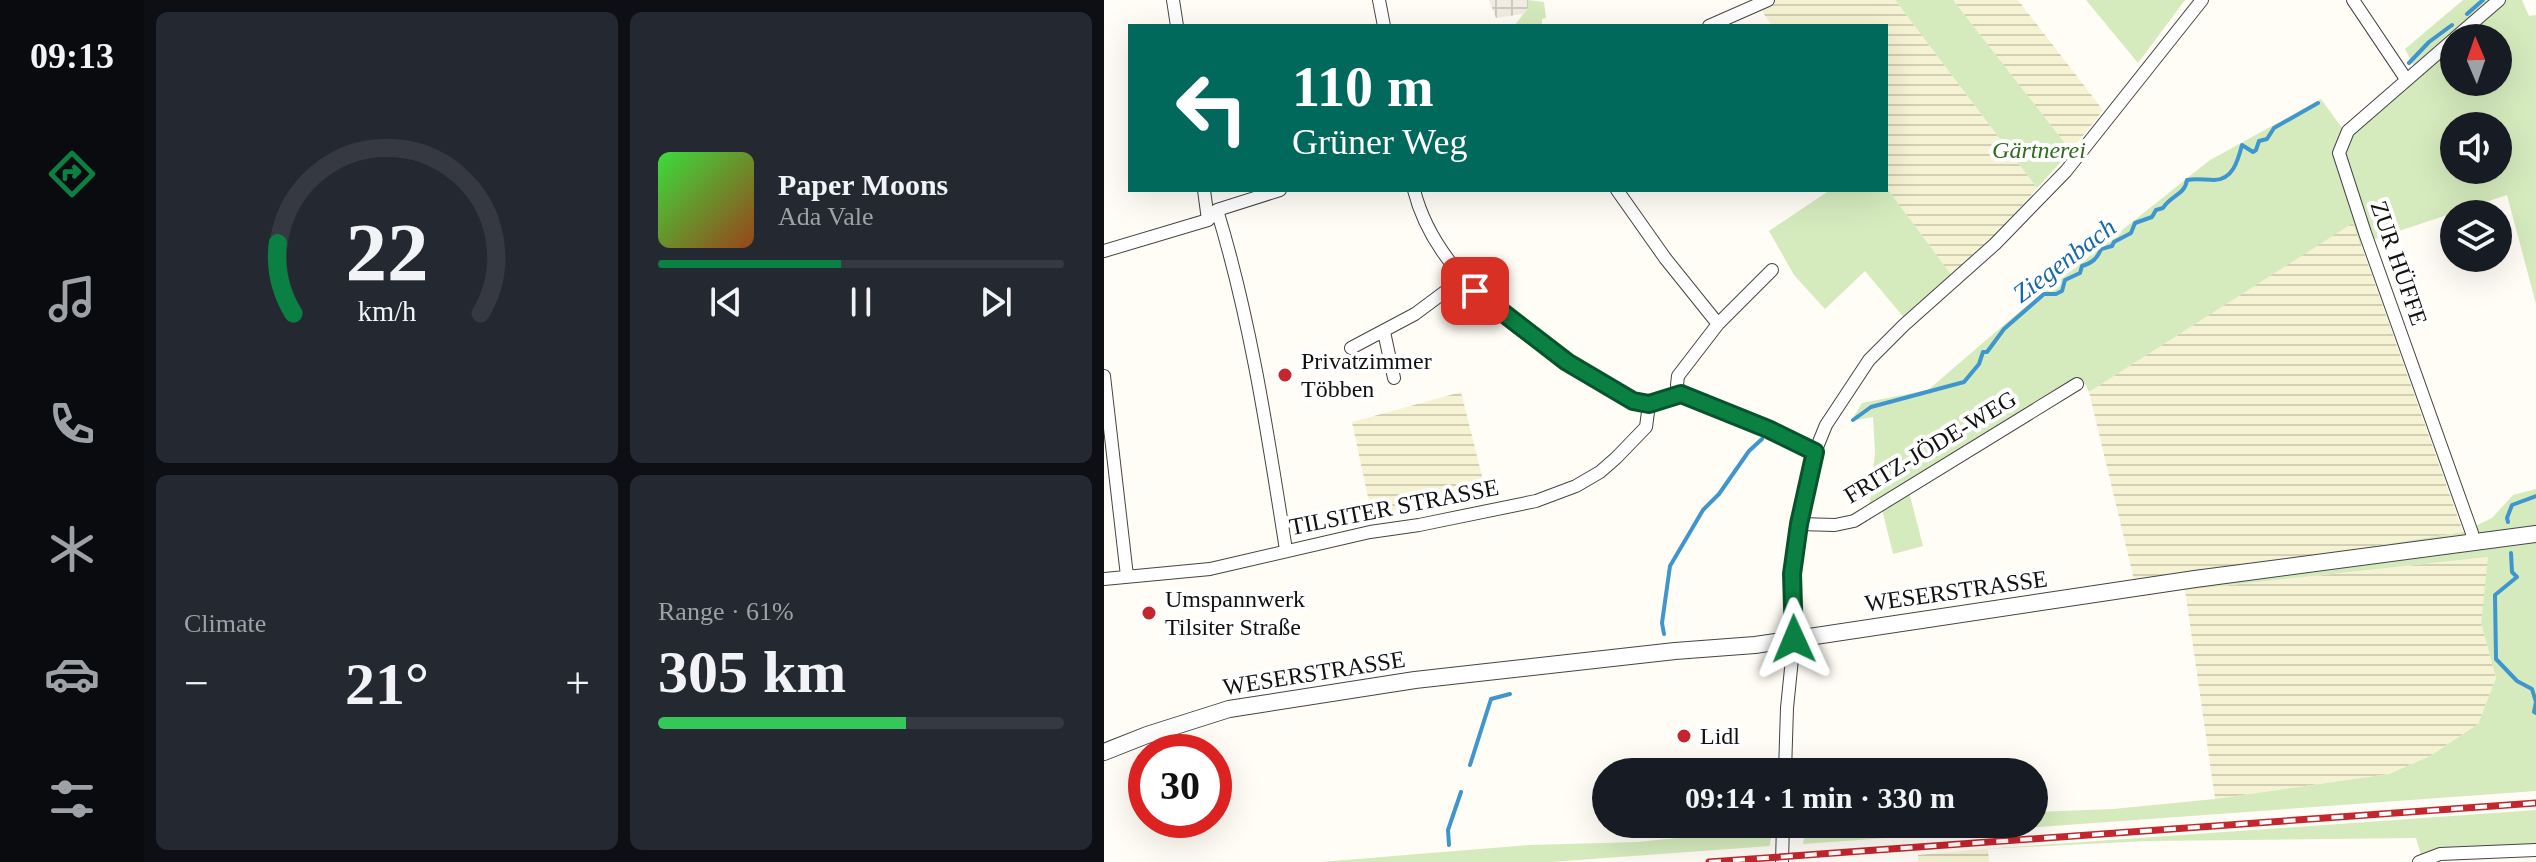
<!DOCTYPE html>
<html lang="en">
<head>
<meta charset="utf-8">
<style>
  :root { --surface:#171b24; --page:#242831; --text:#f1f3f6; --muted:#9ea1a6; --line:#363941; --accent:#0b8043 }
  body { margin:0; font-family:"Times New Roman",serif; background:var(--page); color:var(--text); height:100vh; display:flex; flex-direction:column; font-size:30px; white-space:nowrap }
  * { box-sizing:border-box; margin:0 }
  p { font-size:26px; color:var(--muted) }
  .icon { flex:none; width:44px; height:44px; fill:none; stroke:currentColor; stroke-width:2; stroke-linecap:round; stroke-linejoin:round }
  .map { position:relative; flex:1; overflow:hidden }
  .sheet { display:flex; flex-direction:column; gap:12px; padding:12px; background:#0d0f14; width:960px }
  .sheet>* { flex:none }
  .banner { position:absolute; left:24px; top:24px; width:760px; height:168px; border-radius:0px; box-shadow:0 8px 32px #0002; background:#00695c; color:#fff; overflow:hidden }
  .needle { width:52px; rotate:358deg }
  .fabs { position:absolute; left:1336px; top:24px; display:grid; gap:16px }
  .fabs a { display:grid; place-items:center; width:72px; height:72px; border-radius:50%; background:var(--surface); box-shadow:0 8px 32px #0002; font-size:40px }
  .speed { position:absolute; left:24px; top:734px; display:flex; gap:16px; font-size:40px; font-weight:700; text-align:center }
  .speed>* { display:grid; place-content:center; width:104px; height:104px; border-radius:50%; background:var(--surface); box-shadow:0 8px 32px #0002; line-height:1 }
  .speed .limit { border:12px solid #d22; background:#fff; color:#111 }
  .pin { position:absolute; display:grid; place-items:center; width:68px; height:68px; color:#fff; margin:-34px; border-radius:16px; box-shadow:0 4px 12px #0006 }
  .me { position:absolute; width:88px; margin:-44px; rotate:359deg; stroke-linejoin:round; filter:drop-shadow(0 0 6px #0008) }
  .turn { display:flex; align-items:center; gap:28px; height:168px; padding:0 32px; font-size:36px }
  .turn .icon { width:104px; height:104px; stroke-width:2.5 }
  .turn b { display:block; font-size:56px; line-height:68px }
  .big { font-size:60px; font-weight:700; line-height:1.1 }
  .sheet .card { flex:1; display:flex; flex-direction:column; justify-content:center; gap:12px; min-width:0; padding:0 28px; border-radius:12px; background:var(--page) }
  .sheet .dial { align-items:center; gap:0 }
  .dial svg { height:208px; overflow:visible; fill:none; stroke:var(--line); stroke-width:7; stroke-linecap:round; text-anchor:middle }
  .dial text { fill:var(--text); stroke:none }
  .song { display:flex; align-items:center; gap:24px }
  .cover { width:96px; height:96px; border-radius:12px; background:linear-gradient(135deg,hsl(120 70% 55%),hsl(20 70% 35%)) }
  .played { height:8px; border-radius:4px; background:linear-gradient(90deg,var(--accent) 45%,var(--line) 45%) }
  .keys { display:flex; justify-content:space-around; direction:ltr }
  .heat { display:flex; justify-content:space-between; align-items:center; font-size:44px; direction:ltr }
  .charge { height:12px; border-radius:6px; background:linear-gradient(90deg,#34c759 61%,var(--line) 0) }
  .sheet .tiles { flex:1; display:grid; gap:12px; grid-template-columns:repeat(2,1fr) }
  .trip { position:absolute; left:488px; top:758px; width:456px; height:80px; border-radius:40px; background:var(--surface); box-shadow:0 8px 32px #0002; font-weight:700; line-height:80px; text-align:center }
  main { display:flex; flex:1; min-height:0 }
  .tabs { display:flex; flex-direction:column; width:144px; justify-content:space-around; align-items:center; background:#090b0e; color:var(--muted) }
  .tabs .icon { width:56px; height:56px }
  .tabs .current { color:var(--accent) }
  .tabs b { font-size:36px; color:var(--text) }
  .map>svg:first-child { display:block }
</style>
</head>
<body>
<main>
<nav class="tabs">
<b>09:13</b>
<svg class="icon current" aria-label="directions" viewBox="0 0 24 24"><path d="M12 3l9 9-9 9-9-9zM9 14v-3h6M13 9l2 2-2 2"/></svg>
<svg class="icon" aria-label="music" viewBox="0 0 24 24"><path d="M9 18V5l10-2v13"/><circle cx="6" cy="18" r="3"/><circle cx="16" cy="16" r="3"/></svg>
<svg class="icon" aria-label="phone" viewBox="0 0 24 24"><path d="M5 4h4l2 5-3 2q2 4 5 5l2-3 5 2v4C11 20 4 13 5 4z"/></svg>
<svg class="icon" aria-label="climate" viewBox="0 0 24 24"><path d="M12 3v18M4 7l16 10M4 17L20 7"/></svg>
<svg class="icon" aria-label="car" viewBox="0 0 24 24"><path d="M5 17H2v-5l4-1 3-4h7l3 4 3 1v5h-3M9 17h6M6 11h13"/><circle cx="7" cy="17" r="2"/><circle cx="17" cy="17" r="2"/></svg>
<svg class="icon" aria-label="filters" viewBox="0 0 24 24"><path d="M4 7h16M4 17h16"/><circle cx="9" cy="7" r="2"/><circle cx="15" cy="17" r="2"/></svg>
</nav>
<section class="sheet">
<div class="tiles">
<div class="card dial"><svg viewBox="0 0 100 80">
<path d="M14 69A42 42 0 1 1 86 69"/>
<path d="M14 69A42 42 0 0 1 8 42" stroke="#0b8043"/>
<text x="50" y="56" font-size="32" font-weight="700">22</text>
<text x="50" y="72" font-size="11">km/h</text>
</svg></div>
<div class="card">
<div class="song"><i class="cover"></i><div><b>Paper Moons</b><p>Ada Vale</p></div></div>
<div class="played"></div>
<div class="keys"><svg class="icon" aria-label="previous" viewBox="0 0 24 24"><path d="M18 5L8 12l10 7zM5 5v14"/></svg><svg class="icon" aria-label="pause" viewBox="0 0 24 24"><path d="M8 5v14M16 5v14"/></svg><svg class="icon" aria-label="next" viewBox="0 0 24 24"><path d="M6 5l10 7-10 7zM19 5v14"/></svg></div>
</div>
<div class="card"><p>Climate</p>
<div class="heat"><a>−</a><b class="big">21°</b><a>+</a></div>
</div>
<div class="card"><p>Range · 61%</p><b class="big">305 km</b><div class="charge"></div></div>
</div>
</section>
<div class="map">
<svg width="1432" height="862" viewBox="0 0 1432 862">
  <defs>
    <pattern id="farmland-rules" width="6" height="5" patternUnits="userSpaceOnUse" patternTransform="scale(2)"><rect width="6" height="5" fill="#f6f3d4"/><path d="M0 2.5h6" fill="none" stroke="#d2cfb5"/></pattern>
    <pattern id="plaza-grid" width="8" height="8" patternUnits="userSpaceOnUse" patternTransform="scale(2)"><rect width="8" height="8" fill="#f1ede2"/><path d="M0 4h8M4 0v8" fill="none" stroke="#cecac1"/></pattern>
  </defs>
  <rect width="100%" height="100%" fill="#fffdf5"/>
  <path fill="url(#farmland-rules)" d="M654,0H791L933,188L887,242L849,277L782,187V26H668L652,2Z
    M849,0H914L999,110L967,151Z
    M1249,222L1359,532L1031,584L985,392Z
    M357,392L383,496L269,521L248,422Z
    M1385,557L1377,623L1392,678L1374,724L1326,756L1285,774L1111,799L1081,590Z
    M880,849L884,850L885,862H814V855Z"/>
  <path fill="#d5ebbd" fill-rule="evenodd" d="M424,0L440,2L442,18L438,19V26L430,24L410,26L424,8Z
    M791,0H849L967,151L933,188Z
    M982,0H1081L1034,63Z
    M1359,0H1418L1425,16L1432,15V304L1403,195L1256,244L1249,223L985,392L981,384L805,492L819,546L789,554L776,501L765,508L771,453L769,417L747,421L758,403L824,390L909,317L1106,160L1217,99L1241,132L1311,68L1301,49ZM1350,38H1394V82H1350ZM1350,126H1394V170H1350Z
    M782,187L849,277L802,320L761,271L721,309L690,275L665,231L726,190H782Z
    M1432,489V791L699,844L701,832C778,829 854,824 930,824V812L1009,809L1111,799L1285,774L1326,756L1374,724L1392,678L1377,623L1384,557L1081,590L1067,578L1359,532L1388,518L1409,495Z
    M1432,810V854L1338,858L1319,862L1312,838L1044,841L880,849Z
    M668,828L666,846L447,862H216L425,845L534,842Z"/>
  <path fill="url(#plaza-grid)" d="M385,0H424V8L419,14L392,18Z"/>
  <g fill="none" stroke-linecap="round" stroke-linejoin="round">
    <path stroke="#3f96cf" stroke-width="4" d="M1363,14L1379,0
      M1305,63L1325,42L1348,25
      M749,420L767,407L860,382L875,364L879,352H883L900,329L940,294H952L958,291L961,280L976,273L978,266C988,263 993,259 997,249L1008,246L1010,242L1027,233L1031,223L1048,217L1052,210L1059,208C1067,195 1081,195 1083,180C1093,178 1100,180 1110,180C1129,180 1134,160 1138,145L1149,152L1152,150L1155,141L1163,139L1170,128L1214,103
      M1404,522L1403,518L1408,505L1432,496
      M1407,553L1408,572L1413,577L1391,595L1392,659L1413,681L1428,689L1432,702L1430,712L1432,713
      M560,634L558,623L566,566L599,510L615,494L645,451L658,439
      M366,765L387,699L406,694
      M345,845L344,830L357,792"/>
    <defs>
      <path id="minor" d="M69,0L73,26
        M275,0L280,26
        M1249,0L1302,79
        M605,26L664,0
        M1351,38L1395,0
        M1350,39L1244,131L1235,153L1261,233L1368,533V542
        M100,190L104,220
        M310,190C331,274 416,335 487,376C500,384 514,395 529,401C551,410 558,394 576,395C585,395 596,402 604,405C641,419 676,435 711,452
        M513,190L561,258L614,324
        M113,210C147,321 164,436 182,550
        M0,251L104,220L113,210L176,190
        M280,332L290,378
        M247,348L311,314L358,279
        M0,376L23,576
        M577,394L573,385L574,376L614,324L668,270
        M695,524L731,525L750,521L973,384
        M0,579L106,569L266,532L315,525L432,501L472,486L496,472L512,458L542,427L545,404
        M681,772L683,708L690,639L688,574L695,524L711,452L722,425L765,360L800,325L891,244L962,171L1098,0
        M678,862L679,824
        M1315,862L1336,854L1432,850"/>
      <path id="tertiary" d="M0,752L43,735L125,709L311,680L571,651L651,645L1091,579L1432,534"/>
    </defs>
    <use href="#minor" stroke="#444" stroke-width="14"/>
    <use href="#tertiary" stroke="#444" stroke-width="18"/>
    <use href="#minor" stroke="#fff" stroke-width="12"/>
    <use href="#tertiary" stroke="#fff" stroke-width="16"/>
    <defs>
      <path id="rail" d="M605,862L1432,803"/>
    </defs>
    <use href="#rail" stroke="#c4262e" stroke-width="7"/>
    <use href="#rail" stroke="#fff" stroke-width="4" stroke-dasharray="12" stroke-linecap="butt"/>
  </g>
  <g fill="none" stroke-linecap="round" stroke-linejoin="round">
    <defs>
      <path id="route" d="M371,291L463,362L529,401L545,404L577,394L664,429L711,452L695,524L688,574L690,639"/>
    </defs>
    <use href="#route" stroke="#07532c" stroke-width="20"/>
    <use href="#route" stroke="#0b8043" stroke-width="14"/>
  </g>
  <g fill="#c4262e" stroke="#fff" stroke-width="3">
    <circle cx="181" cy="375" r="8"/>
    <circle cx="45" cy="613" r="8"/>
    <circle cx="580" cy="736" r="8"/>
  </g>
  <g text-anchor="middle" stroke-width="8" stroke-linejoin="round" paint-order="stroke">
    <g font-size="24" font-style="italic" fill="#2f6b1f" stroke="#fff">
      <text x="935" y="158">Gärtnerei</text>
    </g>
    <g font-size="24" fill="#111" stroke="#fff">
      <text transform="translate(1295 263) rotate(71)" y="8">ZUR HÜFFE</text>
      <text transform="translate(826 447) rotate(-31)" y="8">FRITZ-JÖDE-WEG</text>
      <text transform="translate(290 507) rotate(-11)" y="8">TILSITER STRASSE</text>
      <text transform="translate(852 591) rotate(-8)" y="8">WESERSTRASSE</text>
      <text transform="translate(210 673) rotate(-9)" y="8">WESERSTRASSE</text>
    </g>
    <g font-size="24" fill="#111" stroke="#fff" text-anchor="start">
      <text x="197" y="369">Privatzimmer<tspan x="197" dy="28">Többen</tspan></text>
      <text x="61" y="607">Umspannwerk<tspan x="61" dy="28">Tilsiter Straße</tspan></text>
      <text x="596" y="744">Lidl</text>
    </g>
    <g font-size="26" font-style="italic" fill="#1768a6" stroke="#fff">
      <text transform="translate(960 260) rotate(-37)" y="9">Ziegenbach</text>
    </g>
  </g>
</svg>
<div class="fabs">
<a><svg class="needle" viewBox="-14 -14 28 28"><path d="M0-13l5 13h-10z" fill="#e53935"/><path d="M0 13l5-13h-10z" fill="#9ea1a6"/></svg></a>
<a><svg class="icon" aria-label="sound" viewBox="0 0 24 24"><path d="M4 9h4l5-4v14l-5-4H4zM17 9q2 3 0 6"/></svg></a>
<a><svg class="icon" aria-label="layers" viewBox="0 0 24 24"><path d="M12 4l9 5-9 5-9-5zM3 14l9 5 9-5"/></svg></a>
</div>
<div class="speed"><div class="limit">30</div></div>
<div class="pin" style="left:371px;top:291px;background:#d93025"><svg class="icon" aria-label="arrive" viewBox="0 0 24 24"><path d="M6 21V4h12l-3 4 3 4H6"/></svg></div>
<svg class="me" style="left:690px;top:639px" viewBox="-20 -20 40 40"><path d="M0-17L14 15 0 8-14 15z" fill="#0b8043" stroke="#fff" stroke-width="4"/></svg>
<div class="trip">09:14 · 1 min · 330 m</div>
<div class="banner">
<div class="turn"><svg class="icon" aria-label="left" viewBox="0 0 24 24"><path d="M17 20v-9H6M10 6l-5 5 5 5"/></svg><div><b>110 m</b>Grüner Weg</div></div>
</div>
</div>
</main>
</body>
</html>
